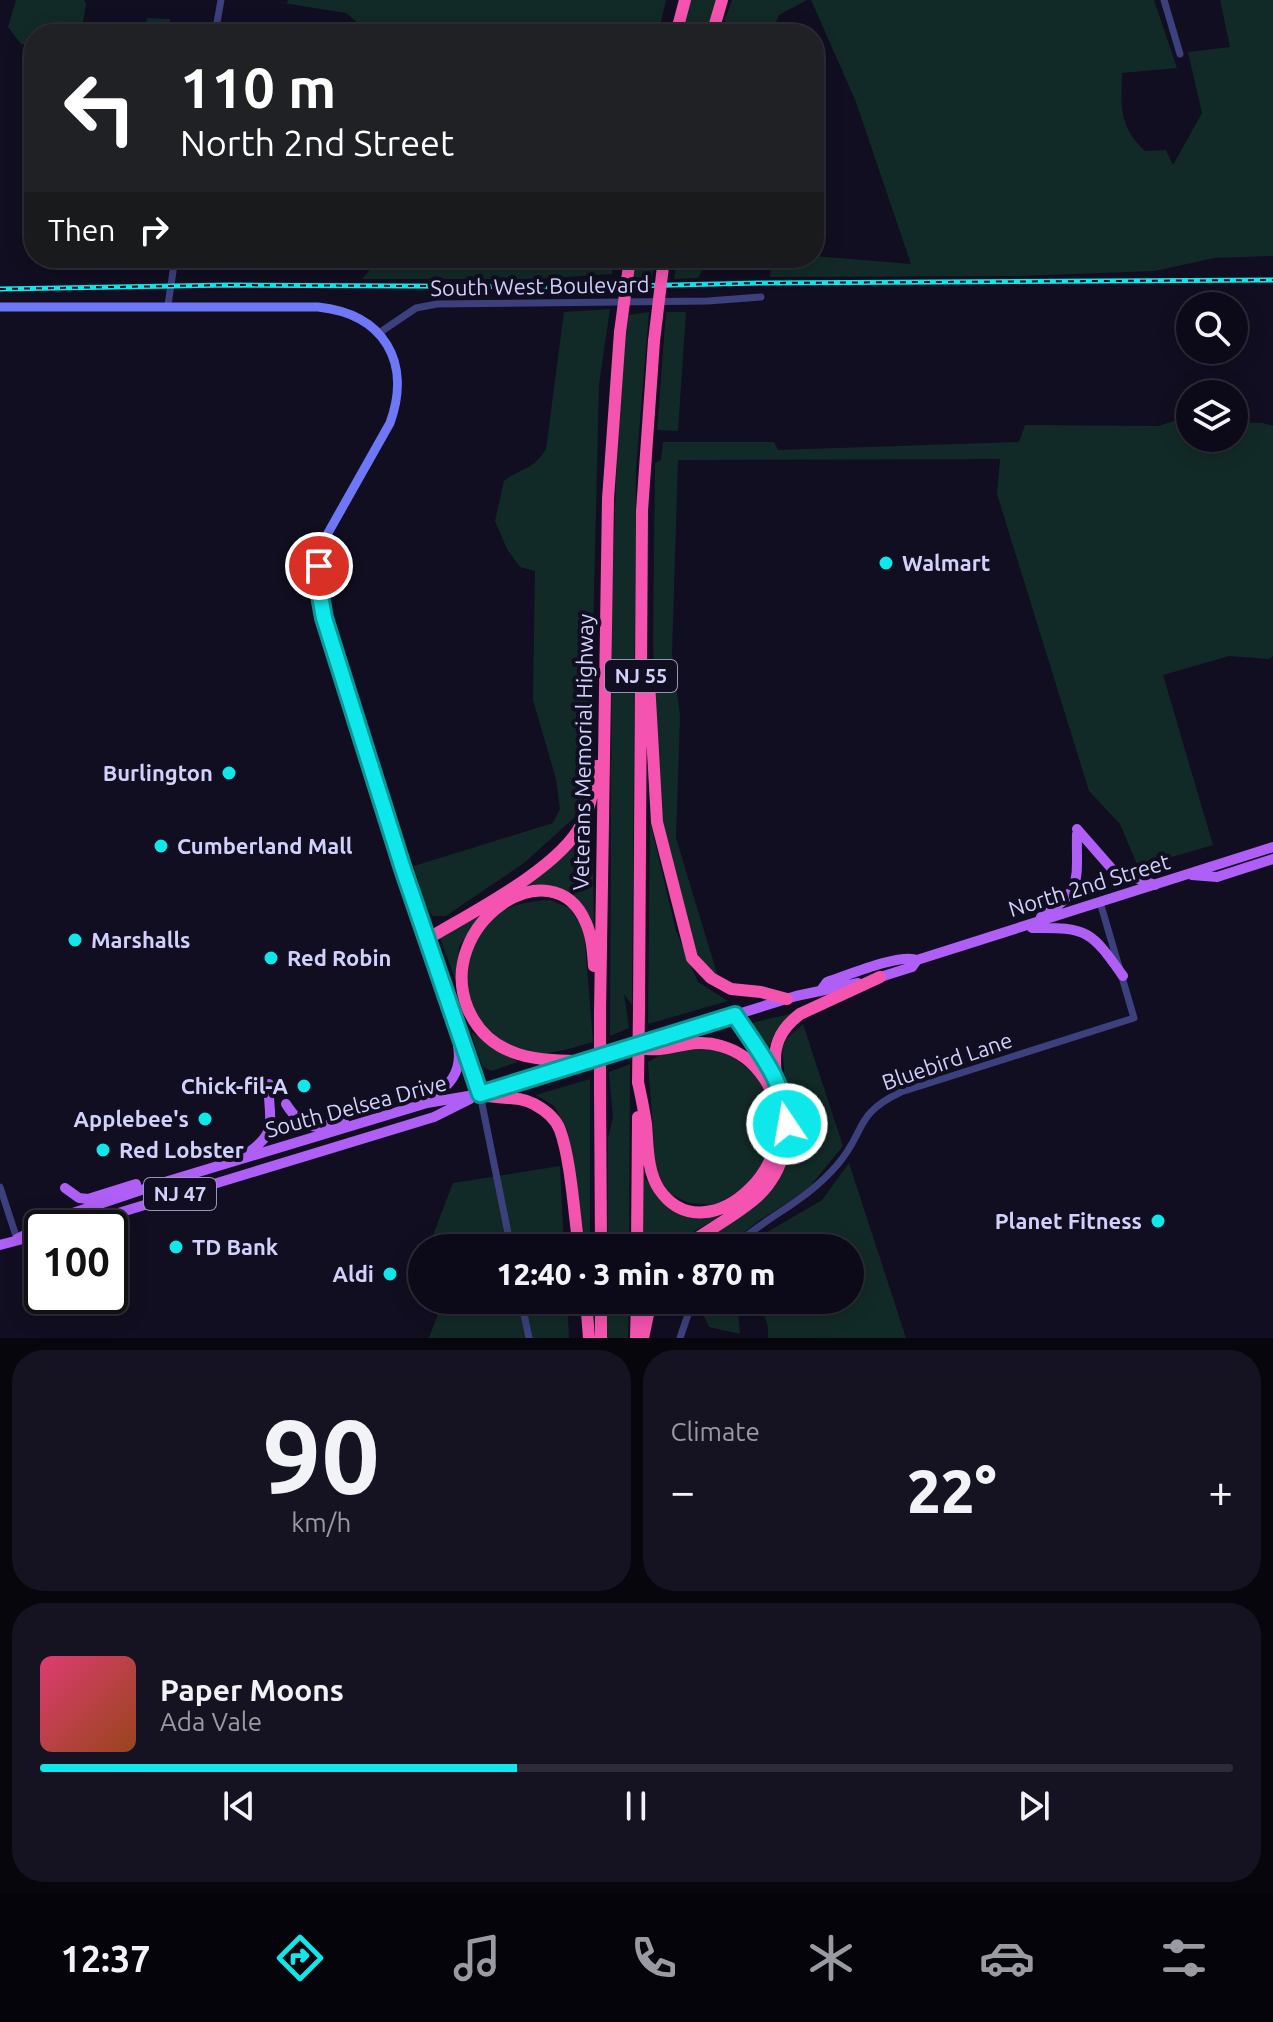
<!DOCTYPE html>
<html lang="en">
<head>
<meta charset="utf-8">
<style>
  :root { --surface:#0c0a18; --page:#151321; --text:#f1f3f6; --muted:#9a9aa2; --line:#2c2b37; --accent:#0fe8ea }
  body { margin:0; font-family:Ubuntu,sans-serif; background:var(--page); color:var(--text); height:100vh; display:flex; flex-direction:column; font-size:30px; white-space:nowrap }
  * { box-sizing:border-box; margin:0 }
  p { font-size:26px; color:var(--muted) }
  .icon { flex:none; width:44px; height:44px; fill:none; stroke:currentColor; stroke-width:2; stroke-linecap:round; stroke-linejoin:round }
  .map { position:relative; height:1338px; overflow:hidden }
  .side { display:flex; flex-direction:column; gap:12px; padding:12px; background:#07060d; flex:1 }
  .side>* { flex:none }
  .top-card { position:absolute; left:24px; top:24px; width:800px; height:244px; border-radius:32px; box-shadow:0 4px 20px #0003,0 0 0 2px var(--line); background:#202124; color:#fff; overflow:hidden }
  .controls { position:absolute; left:1176px; top:292px; display:grid; gap:16px }
  .controls a { display:grid; place-items:center; width:72px; height:72px; border-radius:50%; background:var(--surface); box-shadow:0 4px 20px #0003,0 0 0 2px var(--line); font-size:40px }
  .speed { position:absolute; left:24px; top:1210px; display:flex; gap:16px; font-size:40px; font-weight:700; text-align:center }
  .speed>* { display:grid; place-content:center; width:104px; height:104px; border-radius:50%; background:var(--surface); box-shadow:0 4px 20px #0003,0 0 0 2px var(--line); line-height:1 }
  .speed .limit { border:4px solid #111; border-radius:12px; background:#fff; color:#111 }
  .pin { position:absolute; display:grid; place-items:center; width:68px; height:68px; color:#fff; margin:-34px; border:4px solid #fff; border-radius:50%; box-shadow:0 2px 8px #0007 }
  .me { position:absolute; width:88px; margin:-44px; rotate:348deg; stroke-linejoin:round; filter:drop-shadow(0 0 6px #0008) }
  .turn { display:flex; align-items:center; gap:28px; height:168px; padding:0 24px; font-size:36px }
  .turn .icon { width:104px; height:104px; stroke-width:2.5 }
  .turn b { display:block; font-size:56px; line-height:68px }
  .then { display:flex; align-items:center; height:76px; padding:0 24px; background:#0003; gap:16px; font-size:30px }
  .big { font-size:60px; font-weight:800; line-height:1.1 }
  .side .widget { flex:1; display:flex; flex-direction:column; justify-content:center; gap:12px; min-width:0; padding:0 28px; border-radius:32px; background:var(--page) }
  .side .dial { align-items:center; gap:0 }
  .dial b { font-size:104px; line-height:1 }
  .song { display:flex; align-items:center; gap:24px }
  .cover { width:96px; height:96px; border-radius:12px; background:linear-gradient(135deg,hsl(340 70% 55%),hsl(20 70% 35%)) }
  .played { height:8px; border-radius:4px; background:linear-gradient(90deg,var(--accent) 40%,var(--line) 40%) }
  .keys { display:flex; justify-content:space-around; direction:ltr }
  .heat { display:flex; justify-content:space-between; align-items:center; font-size:44px; direction:ltr }
  .side .tiles { flex:1; display:grid; gap:12px; grid-template-columns:1fr 1fr }
  .widget:last-child { grid-column:span 2 }
  .trip { position:absolute; left:408px; top:1234px; width:456px; height:80px; border-radius:40px; background:var(--surface); box-shadow:0 4px 20px #0003,0 0 0 2px var(--line); font-weight:800; line-height:80px; text-align:center }
  .tabs { display:flex; height:128px; justify-content:space-around; align-items:center; background:#05040a; color:var(--muted) }
  .tabs .icon { width:56px; height:56px }
  .tabs .active { color:var(--accent) }
  .tabs b { font-size:36px; color:var(--text) }
  .map>svg:first-child { display:block }
</style>
</head>
<body>
<div class="map">
<svg width="1273" height="1338" viewBox="0 0 1273 1338">
  <rect width="100%" height="100%" fill="#100e20"/>
  <path fill="#122a27" d="M16,0H84L86,4L81,34H34V46L21,44L8,27Z
    M288,0H666L658,34H360L364,28L346,13L271,1L287,3Z
    M689,0H717L707,34H682Z
    M732,0H807L779,15L771,34H720Z
    M811,0H1154L1177,68L1122,73C1121,108 1119,126 1145,151L1166,150L1173,165L1202,113L1188,52L1230,47L1220,0H1273V256L1214,258L1155,271L1019,276L770,277L772,258H814V256L911,264L856,102Z
    M148,18L170,19L171,34H140Z
    M380,258H614L612,274L536,279H362Z
    M636,258H656L651,281L633,280Z
    M677,258H709L698,278L674,279Z
    M610,309L599,384L590,757L582,806L575,817L524,863L446,916H433L426,907L414,866L553,823L560,809L556,779L533,700L535,571L520,567L507,549L495,521L504,481C524,466 531,472 546,449L564,312Z
    M649,312L636,469L632,1005L624,994L629,1028L610,1036L612,593L620,377L627,315Z
    M666,312H686L678,431L657,430Z
    M1173,421H1190V438H1234V422L1263,423L1273,426V656L1269,659L1229,656L1163,675L1213,845L1138,867L1120,824L1089,791L997,494L1000,459L678,460L672,653L680,716L676,838L718,977L698,956L683,910L661,813L653,644L655,463L661,460L663,442H774L778,450L1019,442L1025,425L1159,426Z
    M592,816L594,927C569,886 560,884 514,890L575,846Z
    M650,821L676,931L698,982L728,1001L648,1024Z
    M550,900L570,908L584,931L593,1042C572,1048 541,1058 520,1052C495,1044 469,1016 467,989C467,981 468,972 469,964C469,950 472,936 483,925C500,906 526,901 550,900Z
    M481,913L459,947L457,984L440,938Z
    M790,1014L773,1036L767,1055L746,1024Z
    M803,1024L843,1146L807,1190L760,1220L724,1248H693L743,1214L777,1184L802,1122L785,1083L782,1043Z
    M471,1032L518,1062L491,1071L482,1066Z
    M706,1045L735,1058L760,1079L771,1106L774,1135L762,1165L741,1191L714,1205L689,1203L670,1194L656,1172L648,1062L660,1055Z
    M630,1064L629,1248H608V1138L613,1118L609,1072Z
    M590,1079V1248H586L567,1129L554,1106L536,1095Z
    M849,1163L906,1338H768V1327L759,1300H850V1248H740L822,1200Z
    M560,1166L564,1248H428L453,1183Z
    M643,1176L679,1213L720,1217L691,1233L674,1248H643Z
    M443,1300H567L569,1338H429Z
    M607,1300H629L628,1338H607Z
    M699,1300H737L740,1334L709,1327L698,1303Z"/>
  <g fill="none" stroke-linecap="round" stroke-linejoin="round">
    <path stroke="#3c407c" stroke-width="7" d="M1164,0L1180,54
      M215,34L221,0
      M168,305L175,258
      M379,333L416,308L437,304L708,301L761,297
      M480,1094L511,1248
      M0,1187L17,1239
      M732,1248C766,1216 805,1203 838,1164C866,1131 854,1114 901,1092L1134,1018L1100,902
      M521,1300L529,1338
      M680,1338L693,1300"/>
    <path stroke="#6e77f6" stroke-width="9" d="M0,307H318C384,314 412,362 390,423L328,533L319,562V590L324,618L368,757L403,869L429,938"/>
    <path stroke="#af5ff5" stroke-width="10" d="M1077,829L1119,877L1136,878L1155,885
      M1192,875L1217,877L1273,859
      M1041,917C1084,891 1076,880 1077,834
      M1032,928C1088,927 1091,931 1123,976
      M429,938L480,1094
      M874,979L912,967L917,960
      M822,989L827,982C846,976 900,953 917,960L1273,847
      M594,1059L796,996L858,983
      M429,1102C448,1086 463,1073 458,1046
      M286,1104C304,1132 314,1129 344,1121
      M249,1152C281,1130 267,1117 269,1084
      M65,1188L79,1198L88,1199L136,1184
      M69,1228L434,1117L470,1099
      M17,1239L58,1218L165,1182L427,1103L480,1094L579,1064
      M0,1245L42,1234"/>
    <path stroke="#f454af" stroke-width="12" d="M676,34L685,0
      M712,34L722,0
      M649,682L657,822L692,958L711,978L731,989L761,992L787,999
      M429,938C472,912 558,869 581,825C591,807 594,786 597,766
      M639,1011L642,511L654,341
      M600,1013L608,499L620,332
      M630,1048C640,1048 651,1050 660,1049C682,1046 699,1039 721,1046C739,1051 754,1063 764,1078C818,1157 706,1259 659,1189C647,1171 648,1146 646,1124C644,1110 641,1096 638,1082
      M588,1061C540,1061 490,1060 468,1009C433,924 553,844 586,923C592,936 593,952 594,966
      M776,1074C772,1047 779,1030 800,1014L880,977
      M600,1089L601,1248
      M480,1094C498,1100 518,1095 534,1104C545,1110 556,1119 560,1130C571,1160 574,1215 579,1248
      M637,1248L638,1117
      M683,1248C707,1230 736,1216 758,1196C785,1171 794,1128 783,1094C773,1066 751,1040 735,1015
      M586,1300L589,1338
      M601,1300V1338
      M636,1338L637,1300
      M643,1338L651,1300"/>
    <defs>
      <path id="rail" d="M0,289L230,285L586,287L759,283L1273,280"/>
    </defs>
    <use href="#rail" stroke="#0fe8ea" stroke-width="5"/>
    <use href="#rail" stroke="#100e20" stroke-width="2" stroke-dasharray="6" stroke-linecap="butt"/>
    <path stroke="#f454af" stroke-width="12" d="M620,332L630,258
      M654,341L664,258
      M600,1013V1089
      M638,1082L639,1011"/>
  </g>
  <g fill="none" stroke-linecap="round" stroke-linejoin="round">
    <defs>
      <path id="route" d="M319,566V590L324,618L403,869L480,1094L735,1015C757,1049 786,1083 787,1124"/>
    </defs>
    <use href="#route" stroke="#0a9798" stroke-width="20"/>
    <use href="#route" stroke="#0fe8ea" stroke-width="14"/>
  </g>
  <g fill="#0fe8ea" stroke="#100e20" stroke-width="3">
    <circle cx="886" cy="563" r="8"/>
    <circle cx="229" cy="773" r="8"/>
    <circle cx="161" cy="846" r="8"/>
    <circle cx="75" cy="940" r="8"/>
    <circle cx="271" cy="958" r="8"/>
    <circle cx="304" cy="1086" r="8"/>
    <circle cx="205" cy="1119" r="8"/>
    <circle cx="103" cy="1150" r="8"/>
    <circle cx="1158" cy="1221" r="8"/>
    <circle cx="176" cy="1247" r="8"/>
    <circle cx="390" cy="1274" r="8"/>
  </g>
  <g text-anchor="middle" stroke-width="8" stroke-linejoin="round" paint-order="stroke">
    <g fill="#100e20" stroke="#9896ba" stroke-width="2">
      <rect x="605" y="660" width="72" height="32" rx="6"/>
      <rect x="144" y="1178" width="72" height="32" rx="6"/>
    </g>
    <g font-size="20" font-weight="bold" fill="#d2d1fc">
      <text x="641" y="683">NJ 55</text>
      <text x="180" y="1201">NJ 47</text>
    </g>
    <g font-size="22" fill="#d2d1fc" stroke="#100e20">
      <text transform="translate(540 286) rotate(-1)" y="8">South West Boulevard</text>
      <text transform="translate(583 752) rotate(-89)" y="8">Veterans Memorial Highway</text>
      <text transform="translate(1089 885) rotate(-17)" y="8">North 2nd Street</text>
      <text transform="translate(947 1061) rotate(-19)" y="8">Bluebird Lane</text>
      <text transform="translate(356 1106) rotate(-15)" y="8">South Delsea Drive</text>
    </g>
    <g font-size="22" font-weight="bold" fill="#d2d1fc" stroke="#100e20" text-anchor="start">
      <text x="902" y="571">Walmart</text>
      <text x="213" y="781" text-anchor="end">Burlington</text>
      <text x="177" y="854">Cumberland Mall</text>
      <text x="91" y="948">Marshalls</text>
      <text x="287" y="966">Red Robin</text>
      <text x="288" y="1094" text-anchor="end">Chick-fil-A</text>
      <text x="189" y="1127" text-anchor="end">Applebee's</text>
      <text x="119" y="1158">Red Lobster</text>
      <text x="1142" y="1229" text-anchor="end">Planet Fitness</text>
      <text x="192" y="1255">TD Bank</text>
      <text x="374" y="1282" text-anchor="end">Aldi</text>
    </g>
  </g>
</svg>
<div class="controls">
<a><svg class="icon" aria-label="search" viewBox="0 0 24 24"><circle cx="10" cy="10" r="6"/><path d="M15 15l6 6"/></svg></a>
<a><svg class="icon" aria-label="layers" viewBox="0 0 24 24"><path d="M12 4l9 5-9 5-9-5zM3 14l9 5 9-5"/></svg></a>
</div>
<div class="speed"><div class="limit">100</div></div>
<div class="pin" style="left:319px;top:566px;background:#d93025"><svg class="icon" aria-label="arrive" viewBox="0 0 24 24"><path d="M6 21V4h12l-3 4 3 4H6"/></svg></div>
<svg class="me" style="left:787px;top:1124px" viewBox="-20 -20 40 40"><circle r="17" fill="#0fe8ea" stroke="#fff" stroke-width="3"/><path d="M0-11L8 9 0 5-8 9z" fill="#fff"/></svg>
<div class="trip">12:40 · 3 min · 870 m</div>
<div class="top-card">
<div class="turn"><svg class="icon" aria-label="left" viewBox="0 0 24 24"><path d="M17 20v-9H6M10 6l-5 5 5 5"/></svg><div><b>110 m</b>North 2nd Street</div></div>
<div class="then">Then<svg class="icon" aria-label="right" viewBox="0 0 24 24"><path d="M7 20v-9h11M14 6l5 5-5 5"/></svg></div>
</div>
</div>
<section class="side">
<div class="tiles">
<div class="widget dial"><b>90</b><p>km/h</p></div>
<div class="widget"><p>Climate</p>
<div class="heat"><a>−</a><b class="big">22°</b><a>+</a></div>
</div>
<div class="widget">
<div class="song"><i class="cover"></i><div><b>Paper Moons</b><p>Ada Vale</p></div></div>
<div class="played"></div>
<div class="keys"><svg class="icon" aria-label="previous" viewBox="0 0 24 24"><path d="M18 5L8 12l10 7zM5 5v14"/></svg><svg class="icon" aria-label="pause" viewBox="0 0 24 24"><path d="M8 5v14M16 5v14"/></svg><svg class="icon" aria-label="next" viewBox="0 0 24 24"><path d="M6 5l10 7-10 7zM19 5v14"/></svg></div>
</div>
</div>
</section>
<nav class="tabs">
<b>12:37</b>
<svg class="icon active" aria-label="directions" viewBox="0 0 24 24"><path d="M12 3l9 9-9 9-9-9zM9 14v-3h6M13 9l2 2-2 2"/></svg>
<svg class="icon" aria-label="music" viewBox="0 0 24 24"><path d="M9 18V5l10-2v13"/><circle cx="6" cy="18" r="3"/><circle cx="16" cy="16" r="3"/></svg>
<svg class="icon" aria-label="phone" viewBox="0 0 24 24"><path d="M5 4h4l2 5-3 2q2 4 5 5l2-3 5 2v4C11 20 4 13 5 4z"/></svg>
<svg class="icon" aria-label="climate" viewBox="0 0 24 24"><path d="M12 3v18M4 7l16 10M4 17L20 7"/></svg>
<svg class="icon" aria-label="car" viewBox="0 0 24 24"><path d="M5 17H2v-5l4-1 3-4h7l3 4 3 1v5h-3M9 17h6M6 11h13"/><circle cx="7" cy="17" r="2"/><circle cx="17" cy="17" r="2"/></svg>
<svg class="icon" aria-label="filters" viewBox="0 0 24 24"><path d="M4 7h16M4 17h16"/><circle cx="9" cy="7" r="2"/><circle cx="15" cy="17" r="2"/></svg>
</nav>
</body>
</html>
